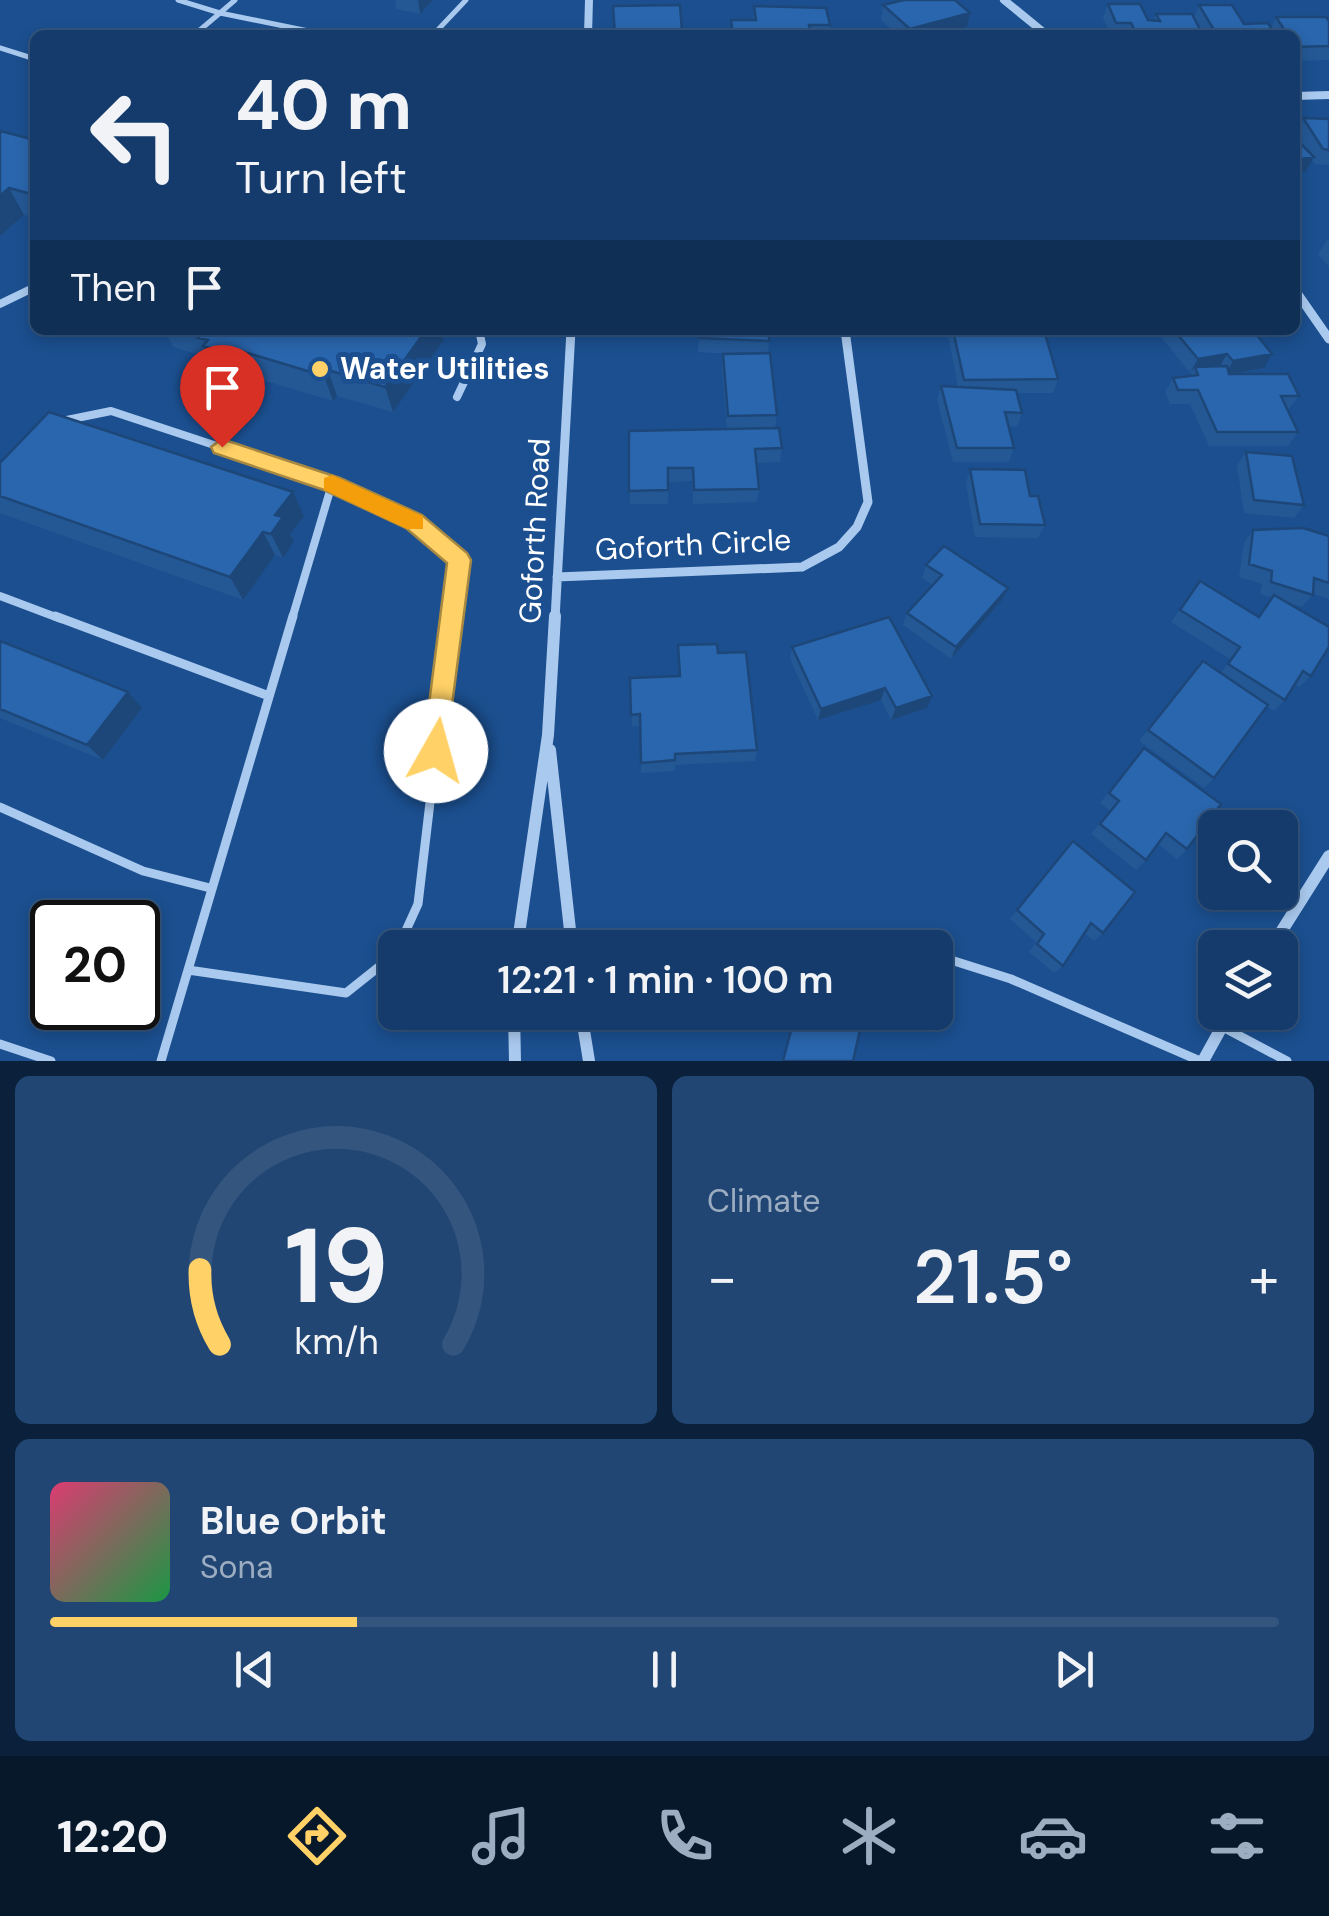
<!DOCTYPE html>
<html lang="en">
<head>
<meta charset="utf-8">
<style>
  :root { --surface:#143b6b; --page:#214673; --text:#f1f3f6; --muted:#9dadc1; --line:#33557e; --accent:#ffd166 }
  body { margin:0; font-family:"DM Sans",sans-serif; background:var(--page); color:var(--text); height:100vh; display:flex; flex-direction:column; font-size:38px; white-space:nowrap }
  * { box-sizing:border-box; margin:0 }
  p { font-size:32px; color:var(--muted) }
  .icon { flex:none; width:55px; height:55px; fill:none; stroke:currentColor; stroke-width:2; stroke-linecap:round; stroke-linejoin:round }
  .map { position:relative; height:1061px; overflow:hidden }
  .details { display:flex; flex-direction:column; gap:15px; padding:15px; background:#0b203b; flex:1 }
  .details>* { flex:none }
  .top-card { position:absolute; left:30px; top:30px; width:1270px; height:305px; border-radius:15px; box-shadow:0 5px 15px #0003,0 0 0 2px var(--line); background:#143b6b; color:var(--text); overflow:hidden }
  .controls { position:absolute; left:1198px; top:810px; display:grid; gap:20px }
  .controls a { display:grid; place-items:center; width:100px; height:100px; border-radius:15px; background:var(--surface); box-shadow:0 5px 15px #0003,0 0 0 2px var(--line); font-size:50px }
  .speed { position:absolute; left:30px; top:900px; display:flex; gap:20px; font-size:50px; font-weight:700; text-align:center }
  .speed>* { display:grid; place-content:center; width:130px; height:130px; border-radius:50%; background:var(--surface); box-shadow:0 5px 15px #0003,0 0 0 2px var(--line); line-height:1 }
  .speed .limit { border:5px solid #111; border-radius:15px; background:#fff; color:#111 }
  .pin { position:absolute; display:grid; place-items:center; width:85px; height:85px; color:#fff; margin:-102px -42px; border-radius:50% 50% 50% 0; rotate:-45deg; box-shadow:0 0 10px #0007 }
  .pin .icon { rotate:45deg }
  .me { position:absolute; width:110px; margin:-55px; rotate:7deg; stroke-linejoin:round; filter:drop-shadow(0 0 8px #0008) }
  .turn { display:flex; align-items:center; gap:35px; height:210px; padding:0 40px; font-size:45px }
  .turn .icon { width:130px; height:130px; stroke-width:2.5 }
  .turn b { display:block; font-size:70px; line-height:85px }
  .then { display:flex; align-items:center; height:95px; padding:0 40px; background:#0003; gap:20px; font-size:38px }
  .big { font-size:75px; font-weight:600; line-height:1.1 }
  .details .tile { flex:1; display:flex; flex-direction:column; justify-content:center; gap:15px; min-width:0; padding:0 35px; border-radius:15px; background:var(--page) }
  .details .dial { align-items:center; gap:0 }
  .dial svg { height:260px; overflow:visible; fill:none; stroke:var(--line); stroke-width:7; stroke-linecap:round; text-anchor:middle }
  .dial text { fill:var(--text); stroke:none }
  .song { display:flex; align-items:center; gap:30px }
  .cover { width:120px; height:120px; border-radius:15px; background:linear-gradient(135deg,hsl(340 70% 55%),hsl(140 70% 35%)) }
  .played { height:10px; border-radius:5px; background:linear-gradient(90deg,var(--accent) 25%,var(--line) 25%) }
  .keys { display:flex; justify-content:space-around; direction:ltr }
  .heat { display:flex; justify-content:space-between; align-items:center; font-size:55px; direction:ltr }
  .details .tiles { flex:1; display:grid; gap:15px; grid-template-columns:1fr 1fr }
  .tile:last-child { grid-column:span 2 }
  .trip { position:absolute; left:378px; top:930px; width:575px; height:100px; border-radius:15px; background:var(--surface); box-shadow:0 5px 15px #0003,0 0 0 2px var(--line); font-weight:600; line-height:100px; text-align:center }
  .tabs { display:flex; height:160px; justify-content:space-around; align-items:center; background:#08182b; color:var(--muted) }
  .tabs .icon { width:70px; height:70px }
  .tabs .on { color:var(--accent) }
  .tabs b { font-size:45px; color:var(--text) }
  .map>svg:first-child { display:block }
</style>
</head>
<body>
<div class="map">
<svg width="1329" height="1061" viewBox="0 0 1329 1061">
  <rect width="100%" height="100%" fill="#1b4f8f"/>
  <g fill="none" stroke-linecap="round" stroke-linejoin="round">
    <path stroke="#a9c9ee" stroke-width="5" d="M178,0L220,13L235,0
      M194,35L220,13L328,35
      M433,35L466,0
      M0,48L35,59"/>
    <path stroke="#a9c9ee" stroke-width="8" d="M0,304L35,287
      M457,397L482,344L479,330
      M57,422L111,411L332,484L292,619
      M332,484L414,521L459,560L452,619
      M0,596L61,619"/>
    <path stroke="#a9c9ee" stroke-width="9" d="M55,616L269,696
      M0,807L143,871L210,888
      M398,948L418,904L452,616
      M935,955L1011,979L1200,1061
      M188,970L346,993L395,954
      M1221,1026L1287,1061
      M0,1044L51,1061
      M161,1061L293,616"/>
    <path stroke="#a9c9ee" stroke-width="8" d="M1004,0L1047,35
      M588,35L589,0
      M1295,96L1329,95"/>
    <path stroke="#a9c9ee" stroke-width="9" d="M1295,290L1329,339
      M557,577L802,567L839,547L857,527L868,502L845,330
      M555,619L571,330"/>
    <path stroke="#a9c9ee" stroke-width="12" d="M550,750L572,948
      M517,948L548,735L555,616
      M1271,948L1329,856
      M514,1012L515,1061
      M581,1012L589,1061
      M1203,1061L1230,1012"/>
  </g>
  <path fill="#245895" d="M395,0H433L420,14L396,9Z
    M1108,4L1148,20L1154,21L1156,14L1194,18L1199,5L1244,24L1271,28L1276,17L1329,21V60L1295,61V35H1111L1103,18Z
    M883,5L967,27L937,35H898L881,20Z
    M754,6L830,25L828,35H730L731,20H753Z
    M1303,118L1329,119V165L1315,164L1312,160L1306,171L1305,148L1296,132Z
    M0,131L35,140V218L24,215L0,236Z
    M1329,239V267L1318,254L1327,240Z
    M165,330H441L444,340L393,412L337,396L333,401L252,377L248,382L215,372L207,357L173,347Z
    M699,330L769,341L768,353L777,415L775,428L782,448L780,462L756,463L759,489L757,502L693,504L692,481L668,482V504H630L629,431L727,429L722,368L723,354H730L698,352Z
    M947,330H1044L1058,379L1053,393H1017L1022,413L1017,427L1009,426L1014,448L1009,462H953L937,400L941,386L958,387Z
    M1166,330H1222L1264,368L1233,374L1299,396L1288,410L1298,432L1288,446H1209L1190,404H1170L1165,392L1173,378L1190,376L1192,373H1190L1162,338Z
    M1246,452L1304,505L1294,518L1244,513L1237,465Z
    M0,463L293,492L304,516L290,534L294,541L283,558L275,555L243,600L0,513Z
    M970,469L1030,496L1045,525L1038,538L975,537L966,483Z
    M1253,530L1329,536V599L1313,594L1302,607L1287,603L1311,676L1299,687L1295,684L1285,700L1274,711L1267,707L1214,778L1204,788L1139,741L1203,661L1221,673L1230,659L1171,622L1200,581L1258,616L1272,598L1260,594L1262,584L1239,577L1244,543Z
    M926,565L1008,588L1002,600L951,659L903,625L907,613L933,585L922,578Z
    M0,641L128,692L142,708L103,760L0,718Z
    M678,645L718,653L757,750L755,761L675,765V771L641,773L640,726H632L630,678L679,676Z
    M792,647L932,696L927,708L891,720L881,700L818,720L790,659Z
    M1144,748L1187,849L1177,859L1158,844L1146,860L1136,870L1091,834L1110,811L1100,803Z
    M1073,841L1103,933L1094,941L1084,933L1063,966L1054,973L1029,952L1036,942L1010,919Z"/>
  <path fill="#1d4779" d="M418,0H433L420,14Z
    M970,13L967,27L937,35H909L910,29Z
    M1314,157L1306,171L1295,173V160Z
    M9,188L24,215L0,236V196Z
    M426,330H441L444,340L393,412L385,387Z
    M241,351L252,377L248,382L237,356Z
    M1227,354L1219,368L1195,367L1190,373L1198,359Z
    M1272,354L1264,368L1225,375L1233,361Z
    M328,370L337,396L333,401L324,376Z
    M293,492L304,516L290,534L294,541L283,558L271,534L275,515Z
    M263,532L275,555L243,600L230,577Z
    M1008,588L1002,600L951,659L956,647Z
    M885,688L881,700L818,720L821,709Z
    M128,692L142,708L103,760L87,745Z
    M932,696L927,708L891,720L896,708Z"/>
  <path fill="#2a66ad" stroke="#1d4779" stroke-width="2.5" d="M904,0H955L970,13L910,29L883,5Z
    M1108,4H1140L1148,20L1160,21L1156,14H1192L1203,35H1137L1131,23H1116Z
    M680,5L682,31L658,35H615L613,6Z
    M1199,5H1232L1244,24L1268,23L1275,35H1217Z
    M754,6L826,8L830,25H809L811,35H733L731,20H756Z
    M1276,17H1326L1329,21V46L1295,47V35H1288Z
    M1303,118L1329,119V150L1323,149Z
    M0,131L35,140V195L9,188L0,196Z
    M1295,138L1314,157L1295,160Z
    M193,330H426L385,387L328,370L324,376L241,351L237,356L203,346L208,340L198,338L202,333Z
    M699,330H769V341L699,338Z
    M953,330H1044L1058,379L964,380Z
    M1174,330H1222L1225,334L1253,330L1272,354L1233,361L1227,354L1198,359Z
    M770,353L777,415L728,416L723,354Z
    M1227,366L1229,374H1288L1299,396H1281L1298,432H1217L1198,390H1178L1173,378L1198,375L1195,367Z
    M941,386L1016,390L1022,413L1005,412L1014,448H957Z
    M49,412L293,492L275,515L283,517L271,534L263,532L230,577L0,496V463Z
    M779,428L782,448L755,449L759,489L694,490L693,468H668V490L629,491V431Z
    M1246,452L1292,456L1304,505L1254,500Z
    M970,469L1025,470L1030,496H1038L1045,525L980,524Z
    M1303,528L1329,536V583L1314,578L1313,595L1271,582L1272,571L1249,564L1253,530Z
    M944,546L1008,588L956,647L907,613L942,575L926,565Z
    M1200,581L1259,617L1274,595L1329,627V647L1311,676L1303,671L1285,700L1228,664L1240,647L1180,610Z
    M889,617L932,696L896,708L885,688L821,709L792,647Z
    M0,641L128,692L87,745L0,709Z
    M717,644L718,653L746,652L757,750L675,754V760L641,763L640,714L631,715L630,678L680,676L678,645Z
    M1203,661L1268,705L1214,778L1148,730Z
    M1144,748L1221,804L1187,849L1166,833L1146,860L1100,824L1119,801L1109,793Z
    M1073,841L1135,892L1103,933L1091,923L1063,966L1037,944L1044,934L1017,910Z
    M796,1012H864L853,1061H783Z"/>
  <path fill="#ffd166" stroke="#a68842" stroke-width="2.5" d="M222,439L340,478L422,515L467,553L471,560L445,759L436,763L427,759L423,751L447,563L406,528L324,490L214,453L211,447Z"/>
  <path fill="#f59e0b" d="M332,475L423,516V529H407L324,490V478Z"/>
  <circle fill="#ffd166" stroke="#1b4f8f" stroke-width="4" cx="320" cy="369" r="10"/>
  <g text-anchor="middle" stroke-width="10" stroke-linejoin="round" paint-order="stroke">
    <g font-size="30" font-weight="bold" fill="#fff" stroke="#1b4f8f" text-anchor="start">
      <text x="340" y="379">Water Utilities</text>
    </g>
    <g font-size="30" fill="#fff" stroke="#1b4f8f">
      <text transform="translate(535 531) rotate(-87)" y="10">Goforth Road</text>
      <text transform="translate(693 545) rotate(-3)" y="10">Goforth Circle</text>
    </g>
  </g>
</svg>
<div class="controls">
<a><svg class="icon" aria-label="search" viewBox="0 0 24 24"><circle cx="10" cy="10" r="6"/><path d="M15 15l6 6"/></svg></a>
<a><svg class="icon" aria-label="layers" viewBox="0 0 24 24"><path d="M12 4l9 5-9 5-9-5zM3 14l9 5 9-5"/></svg></a>
</div>
<div class="speed"><div class="limit">20</div></div>
<div class="pin" style="left:222px;top:447px;background:#d93025"><svg class="icon" aria-label="arrive" viewBox="0 0 24 24"><path d="M6 21V4h12l-3 4 3 4H6"/></svg></div>
<svg class="me" style="left:436px;top:751px" viewBox="-20 -20 40 40"><circle r="19" fill="#fff"/><path d="M0-13L10 11 0 6-10 11z" fill="#ffd166"/></svg>
<div class="trip">12:21 · 1 min · 100 m</div>
<div class="top-card">
<div class="turn"><svg class="icon" aria-label="left" viewBox="0 0 24 24"><path d="M17 20v-9H6M10 6l-5 5 5 5"/></svg><div><b>40 m</b>Turn left</div></div>
<div class="then">Then<svg class="icon" aria-label="arrive" viewBox="0 0 24 24"><path d="M6 21V4h12l-3 4 3 4H6"/></svg></div>
</div>
</div>
<section class="details">
<div class="tiles">
<div class="tile dial"><svg viewBox="0 0 100 80">
<path d="M14 69A42 42 0 1 1 86 69"/>
<path d="M14 69A42 42 0 0 1 8 46" stroke="#ffd166"/>
<text x="50" y="56" font-size="32" font-weight="700">19</text>
<text x="50" y="72" font-size="11">km/h</text>
</svg></div>
<div class="tile"><p>Climate</p>
<div class="heat"><a>−</a><b class="big">21.5°</b><a>+</a></div>
</div>
<div class="tile">
<div class="song"><i class="cover"></i><div><b>Blue Orbit</b><p>Sona</p></div></div>
<div class="played"></div>
<div class="keys"><svg class="icon" aria-label="previous" viewBox="0 0 24 24"><path d="M18 5L8 12l10 7zM5 5v14"/></svg><svg class="icon" aria-label="pause" viewBox="0 0 24 24"><path d="M8 5v14M16 5v14"/></svg><svg class="icon" aria-label="next" viewBox="0 0 24 24"><path d="M6 5l10 7-10 7zM19 5v14"/></svg></div>
</div>
</div>
</section>
<nav class="tabs">
<b>12:20</b>
<svg class="icon on" aria-label="directions" viewBox="0 0 24 24"><path d="M12 3l9 9-9 9-9-9zM9 14v-3h6M13 9l2 2-2 2"/></svg>
<svg class="icon" aria-label="music" viewBox="0 0 24 24"><path d="M9 18V5l10-2v13"/><circle cx="6" cy="18" r="3"/><circle cx="16" cy="16" r="3"/></svg>
<svg class="icon" aria-label="phone" viewBox="0 0 24 24"><path d="M5 4h4l2 5-3 2q2 4 5 5l2-3 5 2v4C11 20 4 13 5 4z"/></svg>
<svg class="icon" aria-label="climate" viewBox="0 0 24 24"><path d="M12 3v18M4 7l16 10M4 17L20 7"/></svg>
<svg class="icon" aria-label="car" viewBox="0 0 24 24"><path d="M5 17H2v-5l4-1 3-4h7l3 4 3 1v5h-3M9 17h6M6 11h13"/><circle cx="7" cy="17" r="2"/><circle cx="17" cy="17" r="2"/></svg>
<svg class="icon" aria-label="filters" viewBox="0 0 24 24"><path d="M4 7h16M4 17h16"/><circle cx="9" cy="7" r="2"/><circle cx="15" cy="17" r="2"/></svg>
</nav>
</body>
</html>
